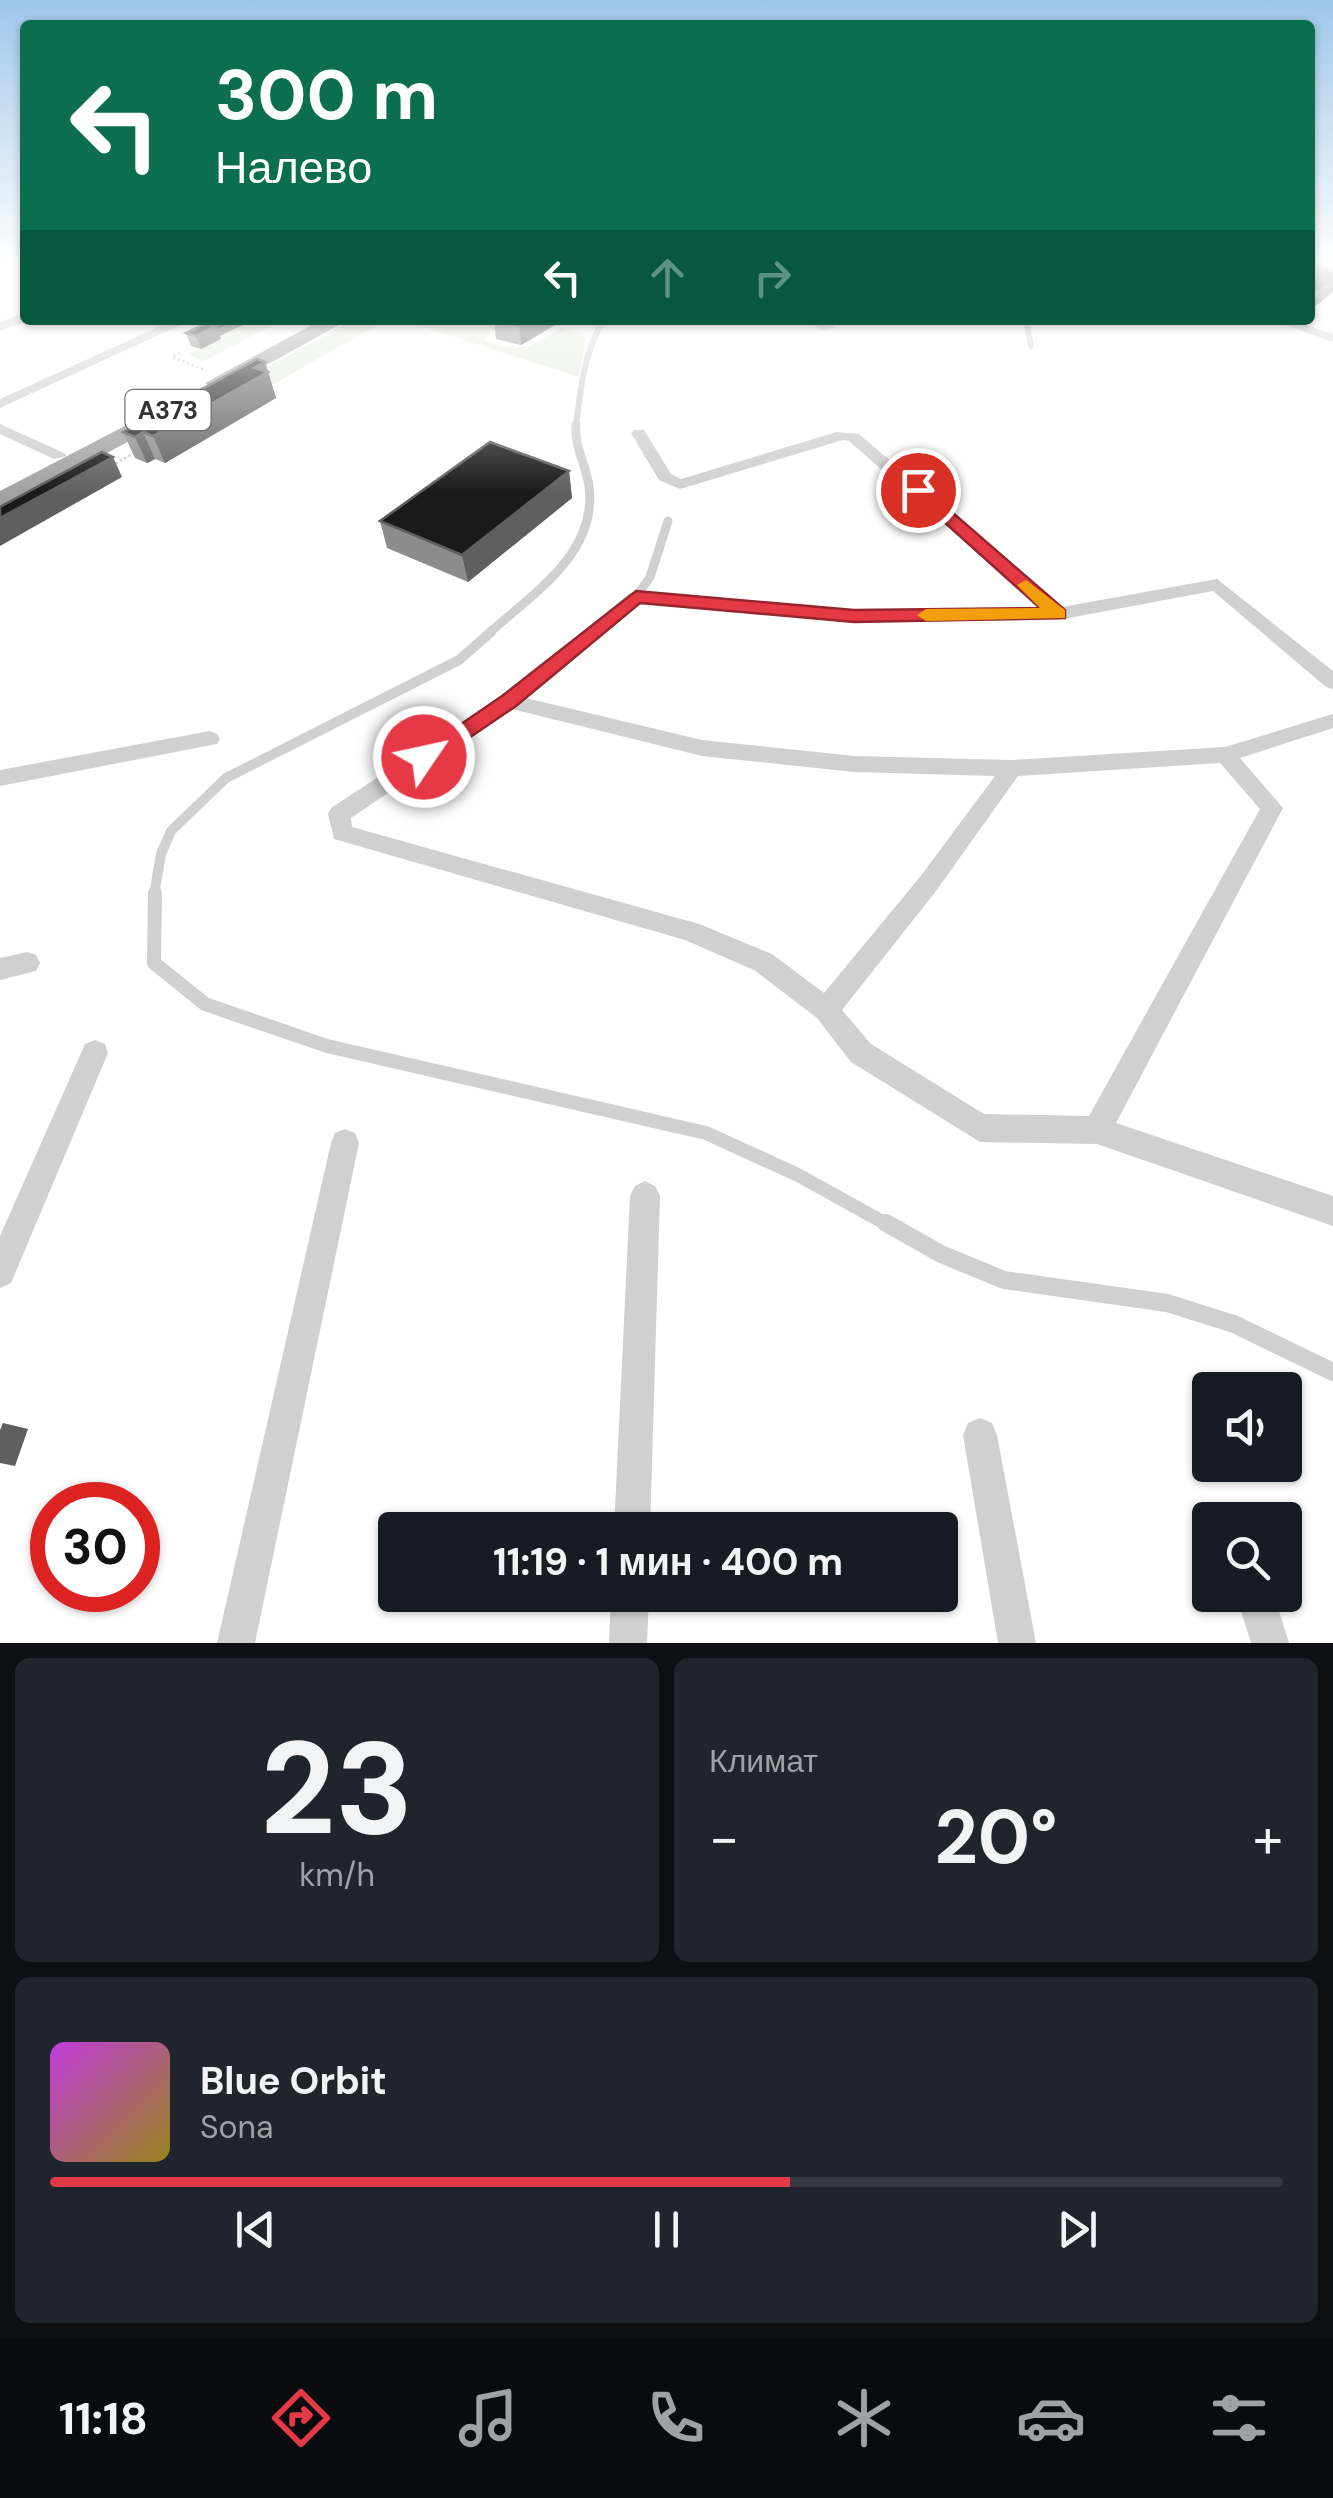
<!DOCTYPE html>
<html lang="ru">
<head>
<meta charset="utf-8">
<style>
  :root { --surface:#171b24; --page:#20242c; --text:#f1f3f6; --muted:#9ea1a6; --line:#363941; --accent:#e63946 }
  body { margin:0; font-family:"DM Sans",sans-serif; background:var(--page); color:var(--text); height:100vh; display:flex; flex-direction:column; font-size:38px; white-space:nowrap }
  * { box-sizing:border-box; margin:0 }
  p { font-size:32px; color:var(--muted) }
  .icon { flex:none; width:55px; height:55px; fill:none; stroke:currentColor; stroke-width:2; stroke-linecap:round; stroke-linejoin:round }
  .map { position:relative; height:1643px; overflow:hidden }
  .details { display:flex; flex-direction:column; gap:15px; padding:15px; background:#0d0f14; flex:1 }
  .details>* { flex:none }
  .top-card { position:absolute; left:20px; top:20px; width:1295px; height:305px; border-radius:10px; box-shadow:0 2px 8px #0004; background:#0b6e4f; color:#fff; overflow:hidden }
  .tools { position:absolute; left:1192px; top:1372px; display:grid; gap:20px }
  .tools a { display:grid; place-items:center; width:110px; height:110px; border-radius:10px; background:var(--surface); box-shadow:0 2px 8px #0004; font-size:50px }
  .speed { position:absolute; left:30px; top:1482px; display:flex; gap:20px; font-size:50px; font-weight:700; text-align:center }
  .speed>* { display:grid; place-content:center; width:130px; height:130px; border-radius:50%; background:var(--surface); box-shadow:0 2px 8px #0004; line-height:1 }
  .speed .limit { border:15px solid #d22; background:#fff; color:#111 }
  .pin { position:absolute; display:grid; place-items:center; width:85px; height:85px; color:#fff; margin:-42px; border:5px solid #fff; border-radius:50%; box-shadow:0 2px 10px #0007 }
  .me { position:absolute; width:110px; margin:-55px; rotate:56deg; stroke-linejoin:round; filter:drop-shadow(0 0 8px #0008) }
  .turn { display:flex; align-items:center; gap:35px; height:210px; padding:0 30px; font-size:45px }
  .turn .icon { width:130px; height:130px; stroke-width:2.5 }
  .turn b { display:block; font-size:70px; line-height:85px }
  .lanes { display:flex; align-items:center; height:95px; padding:0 30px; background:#0003; justify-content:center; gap:50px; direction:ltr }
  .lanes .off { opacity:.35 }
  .big { font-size:75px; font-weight:700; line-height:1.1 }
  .details .widget { flex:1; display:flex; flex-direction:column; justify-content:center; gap:15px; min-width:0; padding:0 35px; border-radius:15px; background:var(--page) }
  .details .dial { align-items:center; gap:0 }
  .dial b { font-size:130px; line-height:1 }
  .song { display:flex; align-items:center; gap:30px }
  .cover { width:120px; height:120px; border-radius:15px; background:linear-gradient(135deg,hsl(290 70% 55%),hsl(50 70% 35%)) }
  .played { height:10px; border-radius:5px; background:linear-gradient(90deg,var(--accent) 60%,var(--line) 60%) }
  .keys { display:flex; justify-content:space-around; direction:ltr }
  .heat { display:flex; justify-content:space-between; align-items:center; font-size:55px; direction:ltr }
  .details .tiles { flex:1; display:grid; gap:15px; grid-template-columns:1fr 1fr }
  .widget:last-child { grid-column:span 2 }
  .trip { position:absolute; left:378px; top:1512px; width:580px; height:100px; border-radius:10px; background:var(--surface); box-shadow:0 2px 8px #0004; font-weight:700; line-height:100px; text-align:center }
  .dock { display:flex; height:160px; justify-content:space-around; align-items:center; background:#090b0e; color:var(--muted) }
  .dock .icon { width:70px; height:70px }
  .dock .on { color:var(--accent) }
  .dock b { font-size:45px; color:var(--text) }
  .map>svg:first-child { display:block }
</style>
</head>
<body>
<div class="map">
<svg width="1333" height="1643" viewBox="0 0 1333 1643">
  <rect width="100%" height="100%" fill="#fff"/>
  <path fill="#e6ecdf" d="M253,320H283L204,361L187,354Z
    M353,320H386L274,384L250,376Z
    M402,320H511L485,337V341C524,354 527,348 561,328L586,335L579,377Z"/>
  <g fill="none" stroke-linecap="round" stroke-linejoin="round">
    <path stroke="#cdcdcd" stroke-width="2.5" stroke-dasharray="2.5 2.5" stroke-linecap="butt" d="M180,353L172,357L206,370
      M111,466L134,453"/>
    <path stroke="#d0d0d0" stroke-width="6" d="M1026,320L1031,346
      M576,427C580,392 584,350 604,320"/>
    <path stroke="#d0d0d0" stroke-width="9" d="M636,597L650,577L668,521
      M488,634C532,594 598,554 589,486C586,464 574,447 576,425"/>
    <path stroke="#d0d0d0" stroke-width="10" d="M154,895L161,854L171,831L226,778L459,660L491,632"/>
    <path stroke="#d0d0d0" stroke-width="14" d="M155,893L154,963L205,1004L327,1046L706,1133L798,1175L890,1226"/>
    <path stroke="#d0d0d0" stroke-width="18" d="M886,1223L941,1254L1004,1280L1167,1303L1234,1324L1333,1372"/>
    <path fill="#d0d0d0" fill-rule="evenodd" d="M25,313V320H29L0,331V322Z
      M174,320H191L0,408V399Z
      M806,320H822L835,328L823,331Z
      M1271,320H1290L1333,334V342Z
      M0,424L64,453L67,456L54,459L0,434Z
      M634,430H644L671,474L681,479L837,432L859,434L1062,607L1217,579L1333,671V689L1326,687L1213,591L1058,620L854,622L640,603L526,698L702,740L854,756L1012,760L1225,747L1333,714V728L1240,758L1283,808L1116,1123L1333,1196V1226L1097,1144L980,1142L851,1062L817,1018L754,970L685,940L334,839L328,814L331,808L502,696L630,593L854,610L1040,608L849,441L843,440L680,489L659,480L631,433ZM512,709L702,756L854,772L995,776L920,877L824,993L772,954L699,924L352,827L351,818ZM1220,763L1260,809L1089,1116L984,1114L871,1044L842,1010L936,891L1018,776Z
      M210,731L217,734L220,739L217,744L0,786V770Z
      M27,952L36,955L40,963L36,971L0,980V958Z
      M95,1040L105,1044L108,1053L11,1283L0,1288V1236L85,1044Z
      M345,1129L355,1133L359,1143L255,1643H217L331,1143L335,1133Z
      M645,1181L655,1186L660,1196L650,1530H614L630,1196L635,1186Z
      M980,1418L992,1423L997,1435L1036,1643H998L963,1435L968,1423Z
      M611,1595H649L647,1643H609Z
      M1236,1595H1274L1289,1643H1251Z"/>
    <path fill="#a2a2a2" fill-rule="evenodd" d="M321,320H348L225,388L217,390L205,383Z
      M169,403L181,410L178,415L0,510V491Z"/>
  </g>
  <path fill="#8c8c8c" d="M1310,263L1333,269L1311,310H1310Z
    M494,320L555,325L521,345L496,339Z
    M186,333L220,336L221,339L201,349L191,346Z
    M265,362L276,398L165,463L155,459L147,463L135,458L123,432Z
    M569,471L572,498L468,582L387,548L380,521Z"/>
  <path fill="#5f5f5f" d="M1333,281V292L1311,310L1320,291Z
    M238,320H253L220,336L221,339L201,349L196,336L216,326Z
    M529,320H555V325L521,345L519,326Z
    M265,362L276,398L165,463L153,436Z
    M143,432L155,459L147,463L135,437Z
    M113,457L122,477L0,546V518Z
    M569,471L572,498L468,582L462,555Z
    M3,1423L28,1429L15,1466L0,1463V1430Z"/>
  <path fill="#1a1a1a" stroke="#5f5f5f" stroke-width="2.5" d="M1310,263L1333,269V281L1320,291L1310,288V282L1322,272L1310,269Z
    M225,320H238L218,330L214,325Z
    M494,320H529L519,326Z
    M207,323L216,326L196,336L186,333Z
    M257,359L265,362L254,368L268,372L153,436L143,432L135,437L123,432Z
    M490,442L569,471L462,555L380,521Z
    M102,452L113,457L0,518V507Z"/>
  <linearGradient id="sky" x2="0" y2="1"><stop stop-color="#9ec6ea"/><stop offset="0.53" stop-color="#fff"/><stop offset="1" stop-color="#fff" stop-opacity="0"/></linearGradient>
  <rect width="1333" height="493" fill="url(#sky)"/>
  <path fill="#e63946" stroke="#96252e" stroke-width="2.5" d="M912,487H923L1065,610V618L854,622L640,603L516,706L432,763H417L413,757L502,696L636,591L854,610L1040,608L912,493Z"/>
  <path fill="#f59e0b" d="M1026,580L1065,610V618L926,621L917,615L926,609L1040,608L1017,585Z"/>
  <g text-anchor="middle" stroke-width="10" stroke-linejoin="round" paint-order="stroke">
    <rect fill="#fff" stroke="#707070" stroke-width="2.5" x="125.5" y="390" width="85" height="40" rx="8"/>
    <g font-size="25" font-weight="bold" fill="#333">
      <text x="168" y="419">A373</text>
    </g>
  </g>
</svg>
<div class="tools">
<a><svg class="icon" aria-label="sound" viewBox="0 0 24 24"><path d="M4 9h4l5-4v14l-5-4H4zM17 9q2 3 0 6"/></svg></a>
<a><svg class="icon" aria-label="search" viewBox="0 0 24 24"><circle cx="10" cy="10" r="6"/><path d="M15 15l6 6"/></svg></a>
</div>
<div class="speed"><div class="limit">30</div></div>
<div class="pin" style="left:918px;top:490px;background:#d93025"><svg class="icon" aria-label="arrive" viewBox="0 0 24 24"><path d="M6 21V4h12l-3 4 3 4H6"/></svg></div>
<svg class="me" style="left:424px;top:757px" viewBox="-20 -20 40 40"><circle r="17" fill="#e63946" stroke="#fff" stroke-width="3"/><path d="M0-11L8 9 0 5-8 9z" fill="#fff"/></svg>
<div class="trip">11:19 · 1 мин · 400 m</div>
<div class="top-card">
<div class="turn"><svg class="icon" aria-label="left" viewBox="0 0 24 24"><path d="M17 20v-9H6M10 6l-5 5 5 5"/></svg><div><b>300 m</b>Налево</div></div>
<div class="lanes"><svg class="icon" aria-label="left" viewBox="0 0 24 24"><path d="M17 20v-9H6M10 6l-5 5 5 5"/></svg><svg class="icon off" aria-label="ahead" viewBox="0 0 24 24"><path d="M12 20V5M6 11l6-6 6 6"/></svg><svg class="icon off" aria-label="right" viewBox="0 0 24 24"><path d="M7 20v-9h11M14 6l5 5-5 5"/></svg></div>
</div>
</div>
<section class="details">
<div class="tiles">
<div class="widget dial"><b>23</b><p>km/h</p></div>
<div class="widget"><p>Климат</p>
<div class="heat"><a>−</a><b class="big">20°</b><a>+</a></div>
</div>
<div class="widget">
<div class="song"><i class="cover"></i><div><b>Blue Orbit</b><p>Sona</p></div></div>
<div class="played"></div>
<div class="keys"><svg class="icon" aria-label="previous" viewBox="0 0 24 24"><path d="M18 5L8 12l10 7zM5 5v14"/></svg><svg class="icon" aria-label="pause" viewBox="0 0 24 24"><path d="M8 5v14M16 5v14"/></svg><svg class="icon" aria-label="next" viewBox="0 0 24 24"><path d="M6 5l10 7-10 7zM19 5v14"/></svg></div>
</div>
</div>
</section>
<nav class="dock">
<b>11:18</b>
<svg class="icon on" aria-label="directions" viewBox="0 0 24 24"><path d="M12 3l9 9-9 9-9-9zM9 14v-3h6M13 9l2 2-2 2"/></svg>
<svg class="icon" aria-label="music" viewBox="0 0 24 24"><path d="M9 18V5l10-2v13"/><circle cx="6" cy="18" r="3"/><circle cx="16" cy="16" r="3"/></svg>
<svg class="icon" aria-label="phone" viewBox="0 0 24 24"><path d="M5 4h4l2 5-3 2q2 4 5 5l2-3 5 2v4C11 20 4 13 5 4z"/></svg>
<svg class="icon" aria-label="climate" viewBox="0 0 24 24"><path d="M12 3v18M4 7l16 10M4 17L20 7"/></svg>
<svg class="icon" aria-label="car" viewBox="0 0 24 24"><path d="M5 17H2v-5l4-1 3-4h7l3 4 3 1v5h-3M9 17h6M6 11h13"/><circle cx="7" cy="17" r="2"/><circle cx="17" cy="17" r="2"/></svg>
<svg class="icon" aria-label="filters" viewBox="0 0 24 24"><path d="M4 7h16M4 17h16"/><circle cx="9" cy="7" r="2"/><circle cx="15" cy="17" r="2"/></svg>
</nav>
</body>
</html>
